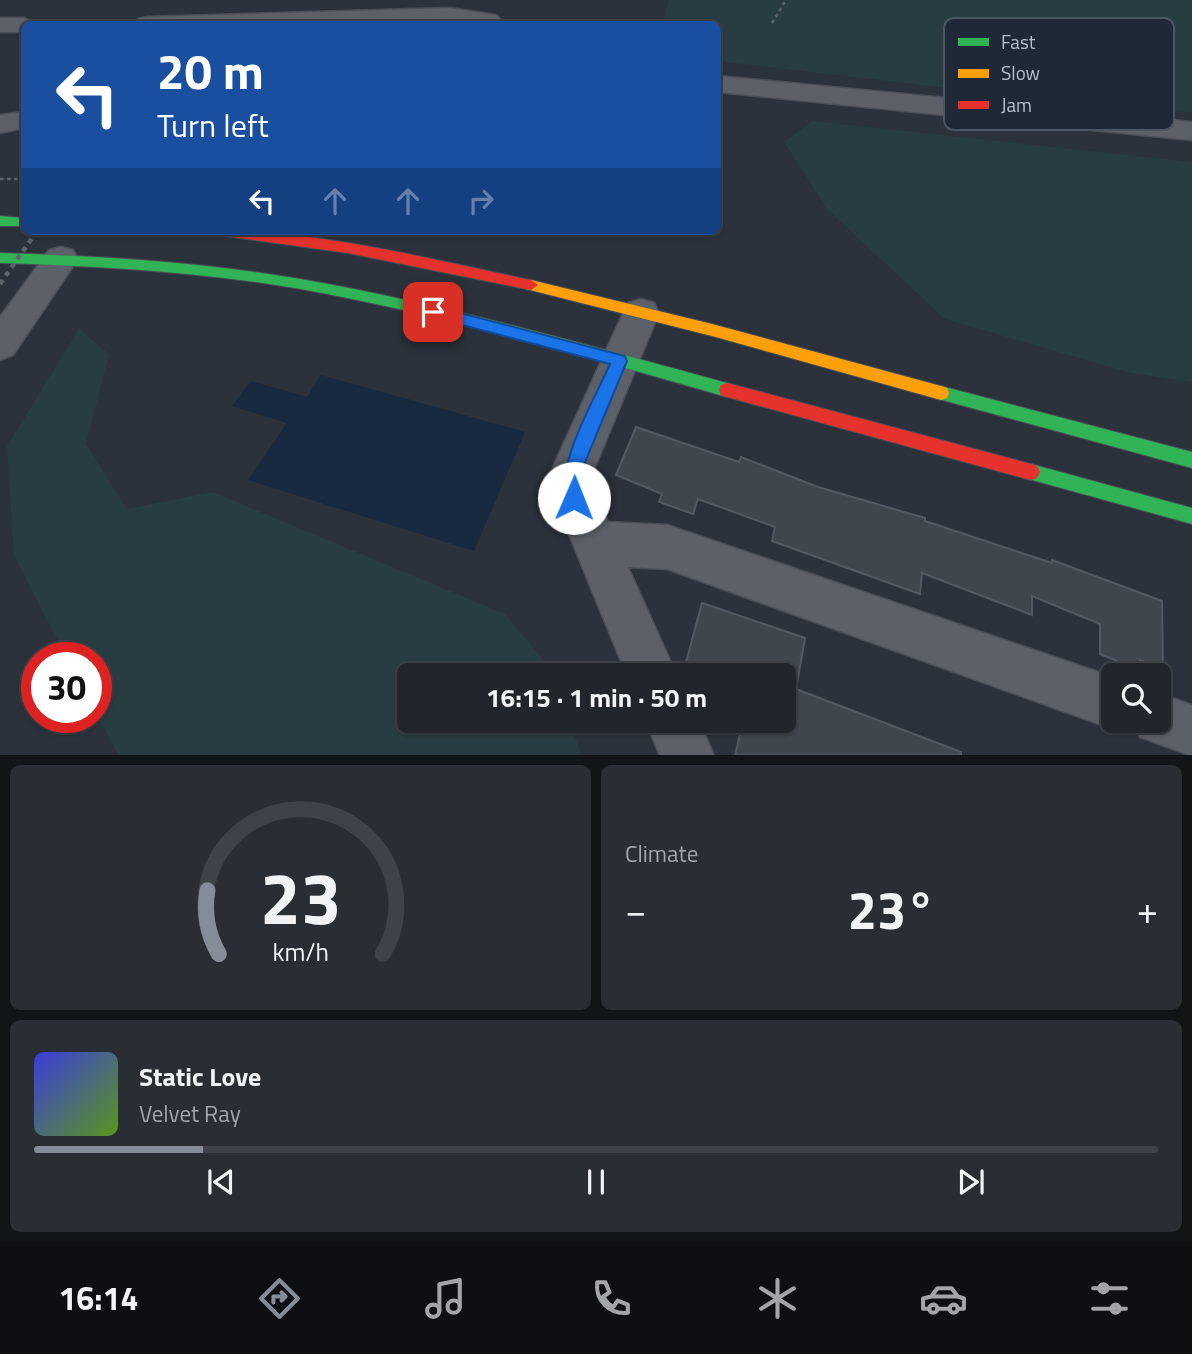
<!DOCTYPE html>
<html lang="en">
<head>
<meta charset="utf-8">
<style>
  :root { --surface:#20262c; --page:#282e34; --text:#f1f3f6; --muted:#a2a5a9; --line:#3d4348; --accent:#858d99 }
  body { margin:0; font-family:"Titillium Web",sans-serif; background:var(--page); color:var(--text); height:100vh; display:flex; flex-direction:column; font-size:26px; white-space:nowrap }
  * { box-sizing:border-box; margin:0 }
  p { font-size:23px; color:var(--muted) }
  .icon { flex:none; width:38px; height:38px; fill:none; stroke:currentColor; stroke-width:2; stroke-linecap:round; stroke-linejoin:round }
  .map { position:relative; height:755px; overflow:hidden }
  .side { display:flex; flex-direction:column; gap:10px; padding:10px; background:#121518; flex:1 }
  .side>* { flex:none }
  .guide { position:absolute; left:21px; top:21px; width:700px; height:214px; border-radius:10px; box-shadow:0 2px 5px #0004,0 0 0 2px var(--line); background:#1a4fa0; color:#fff; overflow:hidden }
  .tools { position:absolute; left:1101px; top:663px; display:grid; gap:14px }
  .tools a { display:grid; place-items:center; width:70px; height:70px; border-radius:10px; background:var(--surface); box-shadow:0 2px 5px #0004,0 0 0 2px var(--line); font-size:35px }
  .speed { position:absolute; left:21px; top:642px; display:flex; gap:14px; font-size:35px; font-weight:700; text-align:center }
  .speed>* { display:grid; place-content:center; width:91px; height:91px; border-radius:50%; background:var(--surface); box-shadow:0 2px 5px #0004,0 0 0 2px var(--line); line-height:1 }
  .speed .limit { border:10px solid #d22; background:#fff; color:#111 }
  .pin { position:absolute; display:grid; place-items:center; width:60px; height:60px; color:#fff; margin:-30px; border-radius:14px; box-shadow:0 4px 10px #0006 }
  .me { position:absolute; width:77px; margin:-38px; rotate:1deg; stroke-linejoin:round; filter:drop-shadow(0 0 5px #0008) }
  .turn { display:flex; align-items:center; gap:24px; height:147px; padding:0 21px; font-size:32px }
  .turn .icon { width:91px; height:91px; stroke-width:2.5 }
  .turn b { display:block; font-size:49px; line-height:60px }
  .lanes { display:flex; align-items:center; height:66px; padding:0 21px; background:#0003; justify-content:center; gap:35px; direction:ltr }
  .lanes .off { opacity:.35 }
  .big { font-size:52px; font-weight:700; line-height:1.1 }
  .side .widget { flex:1; display:flex; flex-direction:column; justify-content:center; gap:10px; min-width:0; padding:0 24px; border-radius:10px; background:var(--page) }
  .side .dial { align-items:center; gap:0 }
  .dial svg { height:182px; overflow:visible; fill:none; stroke:var(--line); stroke-width:7; stroke-linecap:round; text-anchor:middle }
  .dial text { fill:var(--text); stroke:none }
  .song { display:flex; align-items:center; gap:21px }
  .cover { width:84px; height:84px; border-radius:10px; background:linear-gradient(135deg,hsl(240 70% 55%),hsl(90 70% 35%)) }
  .played { height:7px; border-radius:4px; background:linear-gradient(90deg,var(--accent) 15%,var(--line) 15%) }
  .keys { display:flex; justify-content:space-around; direction:ltr }
  .heat { display:flex; justify-content:space-between; align-items:center; font-size:38px; direction:ltr }
  .side .tiles { flex:1; display:grid; gap:10px; grid-template-columns:1fr 1fr }
  .widget:last-child { grid-column:span 2 }
  .trip { position:absolute; left:397px; top:663px; width:399px; height:70px; border-radius:10px; background:var(--surface); box-shadow:0 2px 5px #0004,0 0 0 2px var(--line); font-weight:700; line-height:70px; text-align:center }
  .tabs { display:flex; height:112px; justify-content:space-around; align-items:center; background:#0d0f12; color:var(--muted) }
  .tabs .icon { width:49px; height:49px }
  .tabs .current { color:var(--accent) }
  .tabs b { font-size:32px; color:var(--text) }
  .map>svg:first-child { display:block }
</style>
</head>
<body>
<div class="map">
<svg width="1192" height="756" viewBox="0 0 1192 756">
  <rect width="100%" height="100%" fill="#2b323b"/>
  <path fill="#283d41" d="M669,0H1192V112L1144,111L718,61V24H662Z
    M812,121L1192,162V382L1131,373L945,319L827,209L784,142Z
    M79,329L109,354L86,444L127,509L213,492L505,614L556,675L410,676V721H570L581,755H118L96,713V658H67L14,556L7,446Z"/>
  <path fill="#19293f" d="M321,375L525,432L474,551L248,480L287,423L232,406L251,381L307,397Z"/>
  <path fill="#40464e" stroke="#535962" stroke-width="2" d="M636,427L739,462L741,457L818,487L925,518V521L1052,563V560L1162,601L1163,670L1140,660L1142,671L1100,654V624L1032,596V615L922,573L920,594L772,541L775,527L698,499L693,514L659,502L662,494L616,475Z
    M702,603L805,638L796,689L961,752V755H735L743,721H784V676H709L685,666Z"/>
  <g fill="none" stroke-linecap="round" stroke-linejoin="round">
    <defs>
      <path id="street" d="M450,8L496,15L505,24H135L138,19L147,17Z
        M0,18H24L36,24H24V32H0Z
        M718,76L1192,122V140L718,92Z
        M24,112V128L0,133V115Z
        M61,247L73,250L78,259L13,355L0,360V317L49,250Z
        M641,299L654,303L659,313L595,467L592,488L608,522L667,525L1113,677V721H1131L1113,729L667,569L628,567L677,676H627L550,488L553,467L623,313L628,303Z
        M1158,693L1192,705V756L1140,737L1133,721H1158Z
        M646,721H699L714,756H660Z"/>
      <path id="fast" d="M0,216L24,218V226H0Z
        M0,253C100,256 201,262 300,279C445,304 586,345 727,383L733,385L735,390L733,395L727,397C586,357 445,315 301,289C201,272 100,266 0,263Z
        M941,386L1192,452V468L935,398L933,393L935,388Z
        M1031,464L1192,508V524L1025,478L1022,472L1025,466Z"/>
      <path id="slow" d="M531,280L712,324L941,386L947,388L949,393L947,398L941,400L712,336L526,289L524,285L526,281Z"/>
      <path id="jam" d="M218,231C324,231 428,259 531,280L538,285L531,290L348,253L225,236Z
        M727,383L1031,464L1037,466L1040,472L1037,478L1031,480L727,397L721,395L719,390L721,385Z"/>
    </defs>
    <use href="#street" stroke="#494e57" stroke-width="3"/>
    <use href="#fast" stroke="#494e57" stroke-width="2"/>
    <use href="#slow" stroke="#494e57" stroke-width="2"/>
    <use href="#jam" stroke="#494e57" stroke-width="2"/>
    <path stroke="#5e646a" stroke-width="2.5" stroke-dasharray="3.5 3.5" stroke-linecap="butt" d="M772,23L786,0
      M0,179H24"/>
    <use href="#street" fill="#5c6068" fill-rule="evenodd"/>
    <use href="#fast" fill="#30b455" fill-rule="evenodd"/>
    <use href="#slow" fill="#ff9f0a" fill-rule="evenodd"/>
    <use href="#jam" fill="#e5322d" fill-rule="evenodd"/>
    <path stroke="#5e646a" stroke-width="4.5" stroke-dasharray="5 5" stroke-linecap="butt" d="M0,284L37,231"/>
  </g>
  <path fill="#1a73e8" stroke="#114b97" stroke-width="2" d="M433,306L625,356L627,361L583,467L581,504L574,507L568,504C552,469 595,399 610,364L428,316V308Z"/>
  <rect x="944" y="18" width="230" height="112" rx="10" fill="#1e2836" stroke="#4c5563" stroke-width="2"/>
  <rect x="958" y="38" width="31" height="8" fill="#30b455"/>
  <rect x="958" y="69" width="31" height="9" fill="#ff9f0a"/>
  <rect x="958" y="101" width="31" height="8" fill="#e5322d"/>
  <g font-size="19" fill="#b6becb">
    <text x="1001" y="49">Fast</text>
    <text x="1001" y="80">Slow</text>
    <text x="1001" y="112">Jam</text>
  </g>
</svg>
<div class="tools">
<a><svg class="icon" aria-label="search" viewBox="0 0 24 24"><circle cx="10" cy="10" r="6"/><path d="M15 15l6 6"/></svg></a>
</div>
<div class="speed"><div class="limit">30</div></div>
<div class="pin" style="left:433px;top:312px;background:#d93025"><svg class="icon" aria-label="arrive" viewBox="0 0 24 24"><path d="M6 21V4h12l-3 4 3 4H6"/></svg></div>
<svg class="me" style="left:574px;top:498px" viewBox="-20 -20 40 40"><circle r="19" fill="#fff"/><path d="M0-13L10 11 0 6-10 11z" fill="#1a73e8"/></svg>
<div class="trip">16:15 · 1 min · 50 m</div>
<div class="guide">
<div class="turn"><svg class="icon" aria-label="left" viewBox="0 0 24 24"><path d="M17 20v-9H6M10 6l-5 5 5 5"/></svg><div><b>20 m</b>Turn left</div></div>
<div class="lanes"><svg class="icon" aria-label="left" viewBox="0 0 24 24"><path d="M17 20v-9H6M10 6l-5 5 5 5"/></svg><svg class="icon off" aria-label="ahead" viewBox="0 0 24 24"><path d="M12 20V5M6 11l6-6 6 6"/></svg><svg class="icon off" aria-label="ahead" viewBox="0 0 24 24"><path d="M12 20V5M6 11l6-6 6 6"/></svg><svg class="icon off" aria-label="right" viewBox="0 0 24 24"><path d="M7 20v-9h11M14 6l5 5-5 5"/></svg></div>
</div>
</div>
<section class="side">
<div class="tiles">
<div class="widget dial"><svg viewBox="0 0 100 80">
<path d="M14 69A42 42 0 1 1 86 69"/>
<path d="M14 69A42 42 0 0 1 9 41" stroke="#858d99"/>
<text x="50" y="56" font-size="32" font-weight="700">23</text>
<text x="50" y="72" font-size="11">km/h</text>
</svg></div>
<div class="widget"><p>Climate</p>
<div class="heat"><a>−</a><b class="big">23°</b><a>+</a></div>
</div>
<div class="widget">
<div class="song"><i class="cover"></i><div><b>Static Love</b><p>Velvet Ray</p></div></div>
<div class="played"></div>
<div class="keys"><svg class="icon" aria-label="previous" viewBox="0 0 24 24"><path d="M18 5L8 12l10 7zM5 5v14"/></svg><svg class="icon" aria-label="pause" viewBox="0 0 24 24"><path d="M8 5v14M16 5v14"/></svg><svg class="icon" aria-label="next" viewBox="0 0 24 24"><path d="M6 5l10 7-10 7zM19 5v14"/></svg></div>
</div>
</div>
</section>
<nav class="tabs">
<b>16:14</b>
<svg class="icon current" aria-label="directions" viewBox="0 0 24 24"><path d="M12 3l9 9-9 9-9-9zM9 14v-3h6M13 9l2 2-2 2"/></svg>
<svg class="icon" aria-label="music" viewBox="0 0 24 24"><path d="M9 18V5l10-2v13"/><circle cx="6" cy="18" r="3"/><circle cx="16" cy="16" r="3"/></svg>
<svg class="icon" aria-label="phone" viewBox="0 0 24 24"><path d="M5 4h4l2 5-3 2q2 4 5 5l2-3 5 2v4C11 20 4 13 5 4z"/></svg>
<svg class="icon" aria-label="climate" viewBox="0 0 24 24"><path d="M12 3v18M4 7l16 10M4 17L20 7"/></svg>
<svg class="icon" aria-label="car" viewBox="0 0 24 24"><path d="M5 17H2v-5l4-1 3-4h7l3 4 3 1v5h-3M9 17h6M6 11h13"/><circle cx="7" cy="17" r="2"/><circle cx="17" cy="17" r="2"/></svg>
<svg class="icon" aria-label="filters" viewBox="0 0 24 24"><path d="M4 7h16M4 17h16"/><circle cx="9" cy="7" r="2"/><circle cx="15" cy="17" r="2"/></svg>
</nav>
</body>
</html>
